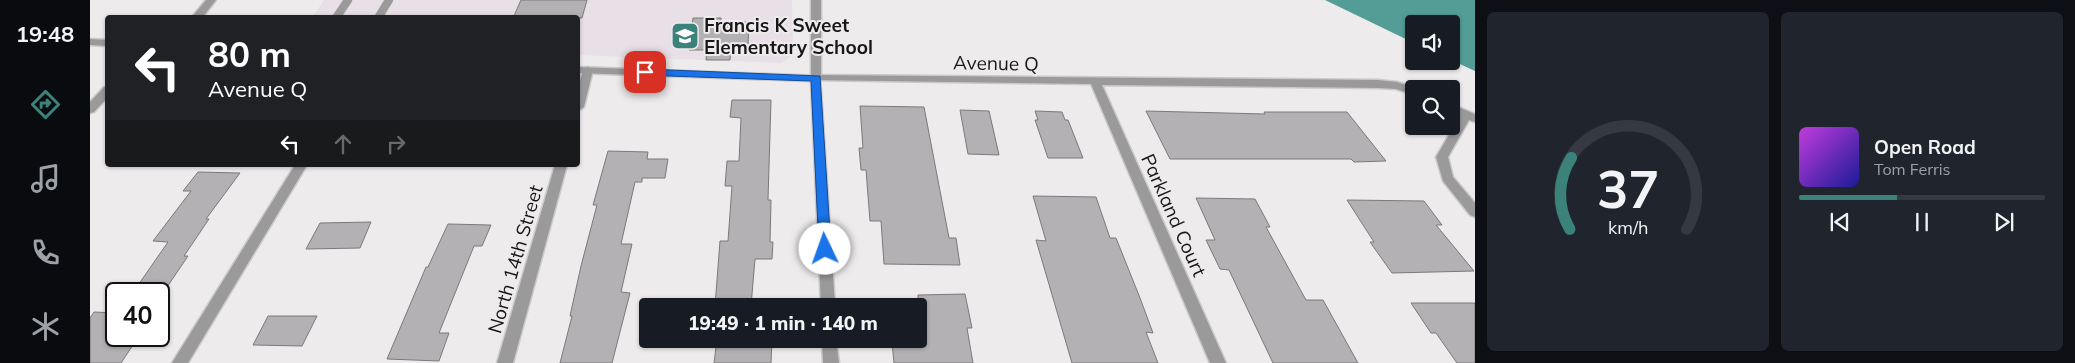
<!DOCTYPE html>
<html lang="en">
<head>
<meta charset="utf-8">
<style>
  :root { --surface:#171b24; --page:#20242c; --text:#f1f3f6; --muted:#9ea1a6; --line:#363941; --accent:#3b827b }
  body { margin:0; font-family:Mulish,sans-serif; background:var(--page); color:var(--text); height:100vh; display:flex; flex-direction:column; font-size:19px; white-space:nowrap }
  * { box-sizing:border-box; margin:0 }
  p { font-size:16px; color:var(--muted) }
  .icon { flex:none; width:28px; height:28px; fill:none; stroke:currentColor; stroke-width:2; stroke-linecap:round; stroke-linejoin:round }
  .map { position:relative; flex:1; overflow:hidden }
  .details { display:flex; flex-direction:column; gap:12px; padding:12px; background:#0d0f14; width:600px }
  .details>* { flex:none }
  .top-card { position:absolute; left:15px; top:15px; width:475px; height:152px; border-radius:5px; box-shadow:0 1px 4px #0004; background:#202124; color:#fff; overflow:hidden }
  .fabs { position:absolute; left:1315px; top:15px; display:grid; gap:10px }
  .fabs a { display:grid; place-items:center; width:55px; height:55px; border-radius:5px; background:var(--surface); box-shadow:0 1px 4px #0004; font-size:25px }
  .speed { position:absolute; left:15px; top:282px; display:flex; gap:10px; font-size:25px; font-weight:700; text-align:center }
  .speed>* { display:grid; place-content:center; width:65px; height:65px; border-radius:50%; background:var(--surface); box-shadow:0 1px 4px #0004; line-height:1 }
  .speed .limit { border:2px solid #111; border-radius:8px; background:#fff; color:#111 }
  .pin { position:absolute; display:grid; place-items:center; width:42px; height:42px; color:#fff; margin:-21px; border-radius:10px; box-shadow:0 2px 8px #0006 }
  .me { position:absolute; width:55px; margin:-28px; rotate:357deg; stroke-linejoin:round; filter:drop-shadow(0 0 4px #0008) }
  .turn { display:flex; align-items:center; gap:18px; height:105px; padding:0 20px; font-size:22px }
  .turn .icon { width:65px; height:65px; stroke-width:2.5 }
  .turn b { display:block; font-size:35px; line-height:42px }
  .lanes { display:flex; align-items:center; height:48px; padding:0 20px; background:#0003; justify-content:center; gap:25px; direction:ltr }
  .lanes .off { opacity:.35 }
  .details .card { flex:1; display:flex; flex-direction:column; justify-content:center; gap:8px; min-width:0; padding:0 18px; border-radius:8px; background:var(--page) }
  .details .dial { align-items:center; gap:0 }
  .dial svg { height:130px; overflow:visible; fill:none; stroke:var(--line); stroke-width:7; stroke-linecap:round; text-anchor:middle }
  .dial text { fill:var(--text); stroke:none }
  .song { display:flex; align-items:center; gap:15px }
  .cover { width:60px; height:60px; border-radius:8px; background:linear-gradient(135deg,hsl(290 70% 55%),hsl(240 70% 35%)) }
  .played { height:5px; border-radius:2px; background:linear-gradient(90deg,var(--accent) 40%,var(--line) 40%) }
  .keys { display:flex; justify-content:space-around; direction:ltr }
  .details .tiles { flex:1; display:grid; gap:12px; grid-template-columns:repeat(2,1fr) }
  .trip { position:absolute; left:549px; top:298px; width:288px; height:50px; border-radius:5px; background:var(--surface); box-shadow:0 1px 4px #0004; font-weight:800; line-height:50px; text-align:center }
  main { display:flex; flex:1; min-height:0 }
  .menu { display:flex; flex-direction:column; width:90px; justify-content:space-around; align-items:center; background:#090b0e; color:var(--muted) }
  .menu .icon { width:35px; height:35px }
  .menu .current { color:var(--accent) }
  .menu b { font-size:22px; color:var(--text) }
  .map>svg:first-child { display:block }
</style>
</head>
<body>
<main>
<nav class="menu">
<b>19:48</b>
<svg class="icon current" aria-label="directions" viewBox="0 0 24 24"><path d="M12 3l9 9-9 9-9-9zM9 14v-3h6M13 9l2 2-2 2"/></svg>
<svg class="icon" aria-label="music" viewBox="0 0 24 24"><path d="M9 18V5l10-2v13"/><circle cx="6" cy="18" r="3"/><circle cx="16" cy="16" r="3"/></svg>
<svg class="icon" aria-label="phone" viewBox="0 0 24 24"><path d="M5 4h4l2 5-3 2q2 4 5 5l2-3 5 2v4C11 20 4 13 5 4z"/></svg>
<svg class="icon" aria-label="climate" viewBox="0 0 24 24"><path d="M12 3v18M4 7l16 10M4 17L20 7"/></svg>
</nav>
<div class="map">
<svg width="1385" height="363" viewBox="0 0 1385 363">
  <rect width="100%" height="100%" fill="#eeebed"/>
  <path fill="#e8dfe7" d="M234,0H702L703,55L691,63L488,55V18H222Z"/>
  <path fill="#539d96" d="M1235,0H1385V71L1361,60V24H1324V43Z"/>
  <path fill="#b3b1b3" stroke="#7c797b" d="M431,0H497L492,18H423Z
    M603,18H631V22H659L658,45H641L640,60H616L617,50H599Z
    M642,100H681L678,200H681L680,242H683L682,259H665L661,306H625L630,241H638L642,186H635L637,161H649L651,118L640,117Z
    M770,106L834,107L859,238H866L870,265L794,264L791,221H780L776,170H771L769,148H773Z
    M870,110L899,111L909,155L878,154Z
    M945,111L972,112L975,120H978L993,158H958L945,120H948Z
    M1056,111L1175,114L1174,112H1257L1296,161L1264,162L1261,159H1080Z
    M518,151L558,152L557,159H578L575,178H552V182H545L531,244H542L531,292L540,293L522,363H470L482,316H480L491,266L507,205H503Z
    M108,172L150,173L116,219H119L94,256H98L75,290L44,291L78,242L63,241L101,191H93Z
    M943,196L1006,197L1020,238H1026L1050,298L1063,333L1056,332L1068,363H982L946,240L956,241Z
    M1106,198L1165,199L1180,227H1176L1216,300H1233L1268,363H1183L1139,270L1130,269L1116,240H1125Z
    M1257,200L1334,201L1352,225H1346L1384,271L1302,273L1280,242H1284Z
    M281,222L270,248L216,249L230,223Z
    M358,224L401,225L392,246H384L349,333H359L349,361L297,359L336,267H338Z
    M875,294L882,328H877L883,363H804L802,342L828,343V295Z
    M1321,303H1385V363H1367L1346,333H1341Z
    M4,312L26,313V336H49L31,363H0V318Z
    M178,316H227L212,346L163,345Z
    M627,339H682L681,363H624Z"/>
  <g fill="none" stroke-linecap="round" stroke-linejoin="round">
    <defs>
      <path id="service" d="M246,18L258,0
        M288,18L299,0"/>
      <path id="minor" d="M116,0H126L112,18H101Z
        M721,0H731V75L1288,80L1307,82L1328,89H1324V95L1306,89L1288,88L1012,85L1136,363H1120L1001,84L722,80L721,78Z
        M498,67L503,70L494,107L488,111V88L493,70Z
        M14,87H18V97L4,112L0,113V102Z
        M1361,104L1385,114V122L1379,120L1358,157L1363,177L1385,203V217L1380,215L1353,181L1346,157L1370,116L1361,112Z
        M205,165H217L98,363H82Z
        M465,165H477L423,363H407Z"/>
      <path id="tertiary" d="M0,39L18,40V46L0,45Z
        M488,67L730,76L745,306H731L721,81L488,73Z
        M732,339H746L749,363H733Z"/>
    </defs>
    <use href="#service" stroke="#ccc9cb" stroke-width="9"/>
    <use href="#minor" stroke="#ccc9cb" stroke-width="3"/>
    <use href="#tertiary" stroke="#ccc9cb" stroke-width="3"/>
    <use href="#service" stroke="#9b9a9b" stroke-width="8"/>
    <use href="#minor" fill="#9b9a9b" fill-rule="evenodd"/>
    <use href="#tertiary" fill="#9b9a9b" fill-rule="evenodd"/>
  </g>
  <path fill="#1a73e8" stroke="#114b97" d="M555,69L730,76L741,249L739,253H731L729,249L721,81L551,75V70Z"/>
  <defs>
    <symbol id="school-square" viewBox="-11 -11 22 22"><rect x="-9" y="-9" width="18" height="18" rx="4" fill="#3b827b" stroke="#eeebed"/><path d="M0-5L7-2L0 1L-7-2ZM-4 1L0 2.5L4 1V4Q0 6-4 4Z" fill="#fff"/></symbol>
  </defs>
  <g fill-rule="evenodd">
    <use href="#school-square" x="579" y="20" width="32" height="32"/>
  </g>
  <g text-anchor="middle" stroke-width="4" stroke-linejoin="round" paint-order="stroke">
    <g font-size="19" font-weight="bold" fill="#181717" stroke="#eeebed" text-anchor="start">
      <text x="614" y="32">Francis K Sweet<tspan x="614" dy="22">Elementary School</tspan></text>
    </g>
    <g font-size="19" fill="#181717" stroke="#eeebed">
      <text transform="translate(906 63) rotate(1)" y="7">Avenue Q</text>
      <text transform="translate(1084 215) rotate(66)" y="7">Parkland Court</text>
      <text transform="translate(425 259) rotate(-74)" y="7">North 14th Street</text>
    </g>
  </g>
</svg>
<div class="fabs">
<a><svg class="icon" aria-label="sound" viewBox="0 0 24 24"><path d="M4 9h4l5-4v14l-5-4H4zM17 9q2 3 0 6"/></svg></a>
<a><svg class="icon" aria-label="search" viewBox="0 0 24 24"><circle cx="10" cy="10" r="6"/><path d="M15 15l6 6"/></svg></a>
</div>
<div class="speed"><div class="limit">40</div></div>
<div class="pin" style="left:555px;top:72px;background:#d93025"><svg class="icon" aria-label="arrive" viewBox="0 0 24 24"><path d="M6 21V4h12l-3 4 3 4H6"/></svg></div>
<svg class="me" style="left:735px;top:249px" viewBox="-20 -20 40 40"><circle r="19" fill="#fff"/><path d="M0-13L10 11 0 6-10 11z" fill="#1a73e8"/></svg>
<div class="trip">19:49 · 1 min · 140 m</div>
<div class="top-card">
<div class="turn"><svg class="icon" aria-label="left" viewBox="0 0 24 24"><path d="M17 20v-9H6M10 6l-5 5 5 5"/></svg><div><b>80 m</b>Avenue Q</div></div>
<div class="lanes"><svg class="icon" aria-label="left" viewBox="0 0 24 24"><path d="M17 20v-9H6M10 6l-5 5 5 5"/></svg><svg class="icon off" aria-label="ahead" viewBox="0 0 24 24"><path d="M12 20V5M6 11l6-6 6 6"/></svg><svg class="icon off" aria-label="right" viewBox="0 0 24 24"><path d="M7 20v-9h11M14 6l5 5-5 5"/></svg></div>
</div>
</div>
<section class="details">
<div class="tiles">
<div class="card dial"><svg viewBox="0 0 100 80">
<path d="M14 69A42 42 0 1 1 86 69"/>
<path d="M14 69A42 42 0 0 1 15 25" stroke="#3b827b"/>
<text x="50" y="56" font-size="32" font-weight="700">37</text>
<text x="50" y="72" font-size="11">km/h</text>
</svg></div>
<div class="card">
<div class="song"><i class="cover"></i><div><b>Open Road</b><p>Tom Ferris</p></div></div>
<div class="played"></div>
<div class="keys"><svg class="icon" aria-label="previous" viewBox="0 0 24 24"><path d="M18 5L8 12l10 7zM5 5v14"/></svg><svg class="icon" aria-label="pause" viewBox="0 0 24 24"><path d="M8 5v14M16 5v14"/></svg><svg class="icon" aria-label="next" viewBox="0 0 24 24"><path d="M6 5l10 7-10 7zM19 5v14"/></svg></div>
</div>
</div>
</section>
</main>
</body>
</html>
